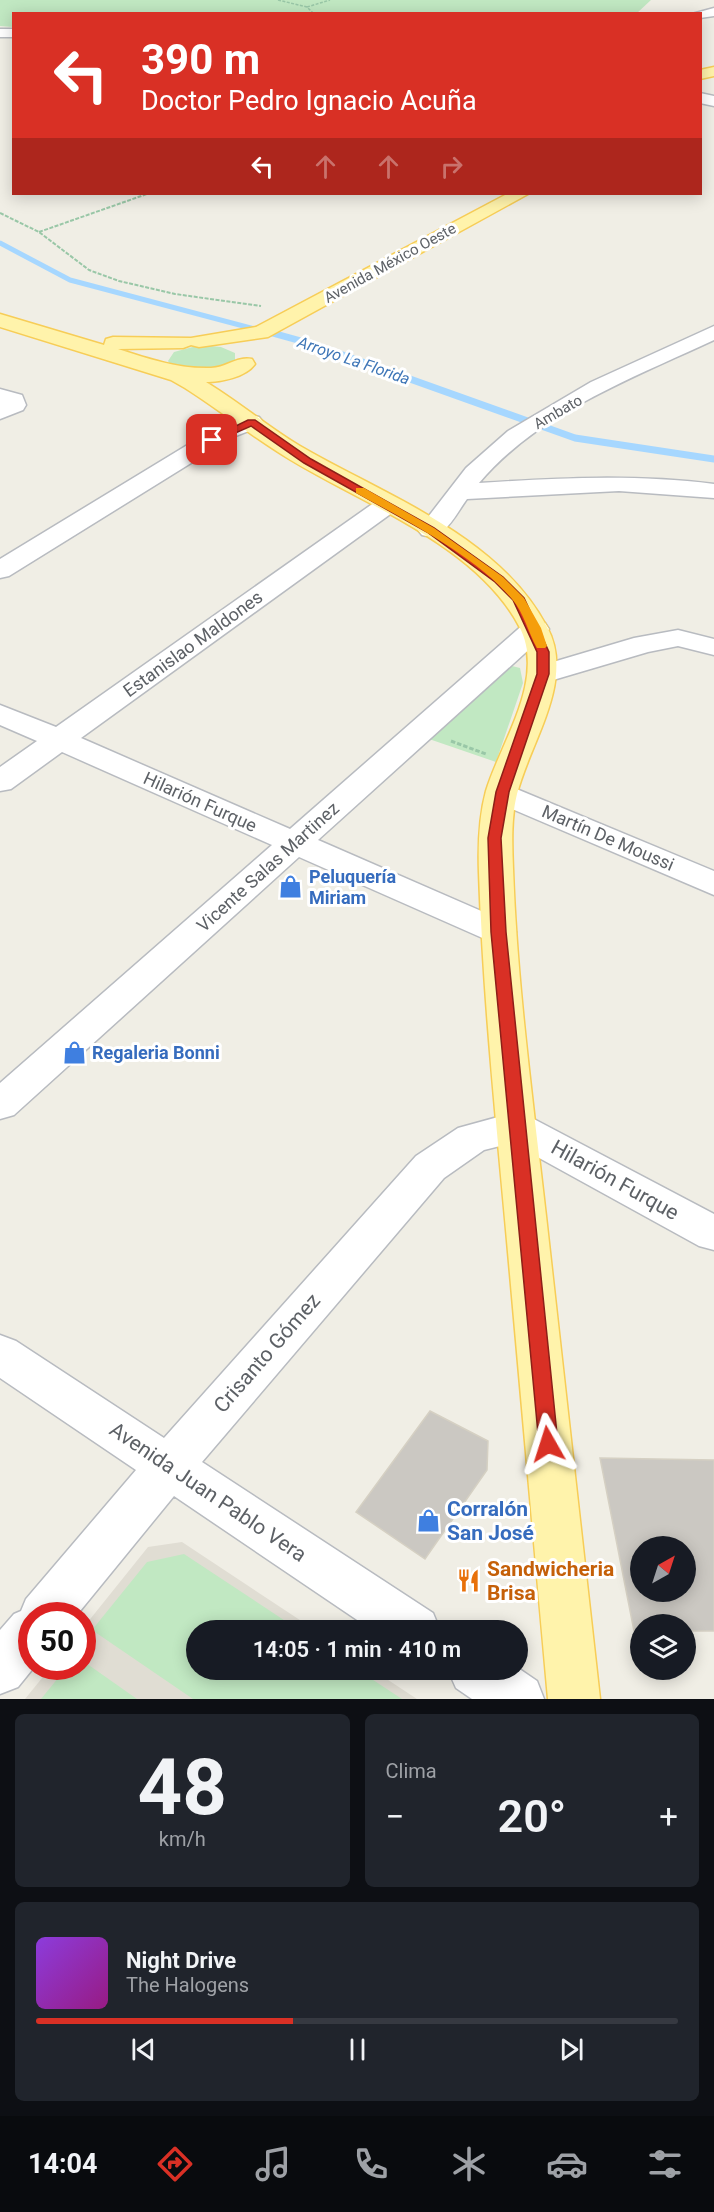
<!DOCTYPE html>
<html lang="es">
<head>
<meta charset="utf-8">
<style>
  :root { --surface:#171b24; --page:#20242c; --text:#f1f3f6; --muted:#9ea1a6; --line:#363941; --accent:#d93025 }
  body { margin:0; font-family:Roboto,sans-serif; background:var(--page); color:var(--text); height:100vh; display:flex; flex-direction:column; font-size:22px; white-space:nowrap }
  * { box-sizing:border-box; margin:0 }
  p { font-size:20px; color:var(--muted) }
  .icon { flex:none; width:33px; height:33px; fill:none; stroke:currentColor; stroke-width:2; stroke-linecap:round; stroke-linejoin:round }
  .map { position:relative; height:1699px; overflow:hidden }
  .panel { display:flex; flex-direction:column; gap:15px; padding:15px; background:#0d0f14; flex:1 }
  .panel>* { flex:none }
  .guide { position:absolute; left:12px; top:12px; width:690px; height:183px; border-radius:0px; box-shadow:0 3px 15px #0003; background:#d93025; color:#fff; overflow:hidden }
  .needle { width:39px; rotate:39deg }
  .buttons { position:absolute; left:630px; top:1536px; display:grid; gap:12px }
  .buttons a { display:grid; place-items:center; width:66px; height:66px; border-radius:50%; background:var(--surface); box-shadow:0 3px 15px #0003; font-size:30px }
  .speed { position:absolute; left:18px; top:1602px; display:flex; gap:12px; font-size:30px; font-weight:700; text-align:center }
  .speed>* { display:grid; place-content:center; width:78px; height:78px; border-radius:50%; background:var(--surface); box-shadow:0 3px 15px #0003; line-height:1 }
  .speed .limit { border:9px solid #d22; background:#fff; color:#111 }
  .pin { position:absolute; display:grid; place-items:center; width:51px; height:51px; color:#fff; margin:-26px; border-radius:12px; box-shadow:0 3px 9px #0006 }
  .me { position:absolute; width:66px; margin:-33px; rotate:354deg; stroke-linejoin:round; filter:drop-shadow(0 0 4px #0008) }
  .turn { display:flex; align-items:center; gap:21px; height:126px; padding:0 30px; font-size:27px }
  .turn .icon { width:78px; height:78px; stroke-width:2.5 }
  .turn b { display:block; font-size:42px; line-height:51px }
  .lanes { display:flex; align-items:center; height:57px; padding:0 30px; background:#0003; justify-content:center; gap:30px; direction:ltr }
  .lanes .off { opacity:.35 }
  .big { font-size:45px; font-weight:600; line-height:1.1 }
  .panel .card { flex:1; display:flex; flex-direction:column; justify-content:center; gap:9px; min-width:0; padding:0 21px; border-radius:9px; background:var(--page) }
  .panel .dial { align-items:center; gap:0 }
  .dial b { font-size:78px; line-height:1 }
  .song { display:flex; align-items:center; gap:18px }
  .cover { width:72px; height:72px; border-radius:9px; background:linear-gradient(135deg,hsl(270 70% 55%),hsl(310 70% 35%)) }
  .played { height:6px; border-radius:3px; background:linear-gradient(90deg,var(--accent) 40%,var(--line) 40%) }
  .keys { display:flex; justify-content:space-around; direction:ltr }
  .heat { display:flex; justify-content:space-between; align-items:center; font-size:33px; direction:ltr }
  .panel .tiles { flex:1; display:grid; gap:15px; grid-template-columns:1fr 1fr }
  .card:last-child { grid-column:span 2 }
  .trip { position:absolute; left:186px; top:1620px; width:342px; height:60px; border-radius:30px; background:var(--surface); box-shadow:0 3px 15px #0003; font-weight:600; line-height:60px; text-align:center }
  .dock { display:flex; height:96px; justify-content:space-around; align-items:center; background:#090b0e; color:var(--muted) }
  .dock .icon { width:42px; height:42px }
  .dock .on { color:var(--accent) }
  .dock b { font-size:27px; color:var(--text) }
  .map>svg:first-child { display:block }
</style>
</head>
<body>
<div class="map">
<svg width="714" height="1699" viewBox="0 0 714 1699">
  <rect width="100%" height="100%" fill="#f0eee5"/>
  <path fill="#e0ddd3" d="M182,1542L315,1630H196V1670H373L417,1699H25L51,1667L82,1666L83,1628L148,1547Z"/>
  <path fill="#c1e8c2" d="M0,0H651L636,14H14L13,27L0,26Z
    M200,345L221,347L235,353V362L211,372L171,365L168,361L174,352Z
    M512,666L520,668L523,683L496,762L429,739Z
    M184,1554L299,1630H196V1670H358L402,1699H193L92,1630L147,1562Z
    M83,1661L137,1699H41L67,1667L82,1666Z"/>
  <g fill="none" stroke-linecap="round" stroke-linejoin="round">
    <path stroke="#a6d7ff" stroke-width="5" d="M0,243L70,280L270,333"/>
    <path stroke="#a6d7ff" stroke-width="7" d="M265,331L312,344L575,438L714,459"/>
  </g>
  <path fill="#cbc8c2" stroke="#d5d0c3" stroke-width="1.5" fill-rule="evenodd" d="M430,1411L488,1441L487,1470L425,1559L356,1512Z
    M600,1458L714,1460V1631H686V1624H640V1631H634ZM640,1546H686V1592H640Z"/>
  <g fill="none" stroke-linecap="round" stroke-linejoin="round">
    <defs>
      <path id="minor" d="M714,8V16L700,18V14H692Z
        M0,29H14V37H0Z
        M700,93L714,96V106L700,103Z
        M714,326V340C633,378 538,413 479,483C558,478 635,474 714,484V498L619,491L467,499C455,515 445,541 422,535L418,530L466,468L508,431L591,382Z
        M0,389L22,395L26,405L23,410L0,419Z
        M251,415L259,417L263,422L259,427L233,437L9,576L0,578V559L217,427Z
        M387,498L396,500L399,505L396,510L81,738L290,829L525,623L535,621L545,623L549,629L545,635L318,840L511,924L516,932L511,940L499,943L487,940L299,857L14,1115L0,1119V1083L272,845L62,752L11,789L0,791V767L37,741L0,725V705L56,727L378,500Z
        M678,630L714,639V655L678,646L648,652L543,683L533,680L529,674L533,668L634,638Z
        M502,783L714,871V895L491,800L486,793L491,786Z
        M516,1112L530,1117L714,1214V1250L699,1246L512,1143L484,1150L444,1178L202,1462L433,1613L440,1630H372L174,1496L76,1616H32V1666H35L18,1687L0,1694V1630L14,1614L21,1611L26,1599L136,1470L0,1378V1335L16,1341L164,1438L416,1156L458,1128Z
        M518,1668L537,1681L544,1699H472L456,1688L448,1670Z"/>
      <path id="major" d="M714,67V76L700,79V70Z
        M507,194H528L268,337L199,347L191,345L183,348L118,349C149,359 178,369 211,368C226,368 236,356 252,359L255,364C246,377 221,382 206,382C239,402 268,427 300,446C386,496 498,535 547,627C576,680 530,742 517,794C511,818 512,844 513,869C517,985 533,1101 546,1216C564,1377 582,1538 600,1699H548C534,1546 521,1394 507,1241C496,1119 483,996 479,873C478,846 479,817 486,791C501,741 547,679 519,626C474,541 355,502 278,452C246,432 217,408 185,388L171,380L0,327V314L104,345L106,339L113,337L191,338L256,327Z"/>
    </defs>
    <use href="#minor" stroke="#b8bbc0" stroke-width="3"/>
    <use href="#major" stroke="#f7cd57" stroke-width="3"/>
    <path stroke="#99c7a7" stroke-width="1.5" stroke-dasharray="3 1.5" stroke-linecap="butt" d="M278,0L307,7L314,14
      M307,7L330,0"/>
    <path stroke="#99c7a7" stroke-width="2" stroke-dasharray="4 1.5" stroke-linecap="butt" d="M0,213L39,232L89,270L119,281L175,294L261,306
      M39,232L147,194"/>
    <path stroke="#99c7a7" stroke-width="3" stroke-dasharray="4.5 2" stroke-linecap="butt" d="M451,741L486,754"/>
    <use href="#minor" fill="#fff" fill-rule="evenodd"/>
    <use href="#major" fill="#fff3ab" fill-rule="evenodd"/>
  </g>
  <path fill="#d93025" stroke="#8d1f18" stroke-width="1.5" d="M248,420H255L311,459L434,528L503,577L524,598L549,652V674L509,792L501,838L506,932L558,1444L555,1450L548,1453L541,1450L539,1444L491,932L488,838L496,792L537,674V652L513,600L495,582L427,532L304,463L251,426L215,442L207,440Z"/>
  <path fill="#f59e0b" d="M356,488H364L434,528L503,577L524,598L541,628L547,646L545,648H537C528,632 524,613 512,599C477,557 404,519 356,493Z"/>
  <defs>
    <symbol id="shop-bare" viewBox="-9 -9 18 18"><path d="M-5-2.5h2.3a2.7 3.5 0 0 1 5.4 0H5L5.5 6h-11ZM-1.5-2.5h3a1.5 2.3 0 0 0-3 0Z" fill="#3f7fe0" stroke="#fff" stroke-width="2.5" paint-order="stroke"/></symbol>
    <symbol id="restaurant-bare" viewBox="-9 -9 18 18"><path d="M-5-6h1v4h1v-4h1v4h1v-4h1v5L-1.5 .5V6h-2V.5L-5-1ZM5-6V6H3V1.5H1.5Q1.5-4 5-6Z" fill="#e8710a" stroke="#fff" stroke-width="2.5" paint-order="stroke"/></symbol>
  </defs>
  <g fill-rule="evenodd">
    <use href="#shop-bare" x="274" y="870" width="33" height="33"/>
    <use href="#shop-bare" x="58" y="1036" width="33" height="33"/>
    <use href="#shop-bare" x="412" y="1504" width="33" height="33"/>
    <use href="#restaurant-bare" x="452" y="1564" width="33" height="33"/>
  </g>
  <g text-anchor="middle" stroke-width="6" stroke-linejoin="round" paint-order="stroke">
    <g font-size="15" fill="#5d6166" stroke="#fff">
      <text transform="translate(390 263) rotate(-29)" y="5">Avenida México Oeste</text>
      <text transform="translate(558 412) rotate(-30)" y="5">Ambato</text>
    </g>
    <g font-size="16" font-style="italic" fill="#3e76b7" stroke="#fff">
      <text transform="translate(354 360) rotate(19)" y="6">Arroyo La Florida</text>
    </g>
    <g font-size="18" fill="#5d6166" stroke="#fff">
      <text transform="translate(193 644) rotate(-36)" y="6">Estanislao Maldones</text>
      <text transform="translate(200 802) rotate(24)" y="6">Hilarión Furque</text>
      <text transform="translate(608 838) rotate(23)" y="6">Martín De Moussi</text>
      <text transform="translate(268 867) rotate(-42)" y="6">Vicente Salas Martinez</text>
    </g>
    <g font-size="18" font-weight="bold" fill="#366cbe" stroke="#fff" text-anchor="start">
      <text x="309" y="883">Peluquería<tspan x="309" dy="21">Miriam</tspan></text>
      <text x="92" y="1059">Regaleria Bonni</text>
    </g>
    <g font-size="21" fill="#5d6166" stroke="#fff">
      <text transform="translate(615 1180) rotate(29)" y="7">Hilarión Furque</text>
      <text transform="translate(267 1353) rotate(-49)" y="7">Crisanto Gómez</text>
      <text transform="translate(208 1492) rotate(34)" y="7">Avenida Juan Pablo Vera</text>
    </g>
    <g font-size="21" font-weight="bold" fill="#366cbe" stroke="#fff" text-anchor="start">
      <text x="447" y="1516">Corralón<tspan x="447" dy="24">San José</tspan></text>
    </g>
    <g font-size="21" font-weight="bold" fill="#c56008" stroke="#fff" text-anchor="start">
      <text x="487" y="1576">Sandwicheria<tspan x="487" dy="24">Brisa</tspan></text>
    </g>
  </g>
</svg>
<div class="buttons">
<a><svg class="needle" viewBox="-14 -14 28 28"><path d="M0-13l5 13h-10z" fill="#e53935"/><path d="M0 13l5-13h-10z" fill="#9ea1a6"/></svg></a>
<a><svg class="icon" aria-label="layers" viewBox="0 0 24 24"><path d="M12 4l9 5-9 5-9-5zM3 14l9 5 9-5"/></svg></a>
</div>
<div class="speed"><div class="limit">50</div></div>
<div class="pin" style="left:212px;top:440px;background:#d93025"><svg class="icon" aria-label="arrive" viewBox="0 0 24 24"><path d="M6 21V4h12l-3 4 3 4H6"/></svg></div>
<svg class="me" style="left:548px;top:1444px" viewBox="-20 -20 40 40"><path d="M0-17L14 15 0 8-14 15z" fill="#d93025" stroke="#fff" stroke-width="4"/></svg>
<div class="trip">14:05 · 1 min · 410 m</div>
<div class="guide">
<div class="turn"><svg class="icon" aria-label="left" viewBox="0 0 24 24"><path d="M17 20v-9H6M10 6l-5 5 5 5"/></svg><div><b>390 m</b>Doctor Pedro Ignacio Acuña</div></div>
<div class="lanes"><svg class="icon" aria-label="left" viewBox="0 0 24 24"><path d="M17 20v-9H6M10 6l-5 5 5 5"/></svg><svg class="icon off" aria-label="ahead" viewBox="0 0 24 24"><path d="M12 20V5M6 11l6-6 6 6"/></svg><svg class="icon off" aria-label="ahead" viewBox="0 0 24 24"><path d="M12 20V5M6 11l6-6 6 6"/></svg><svg class="icon off" aria-label="right" viewBox="0 0 24 24"><path d="M7 20v-9h11M14 6l5 5-5 5"/></svg></div>
</div>
</div>
<section class="panel">
<div class="tiles">
<div class="card dial"><b>48</b><p>km/h</p></div>
<div class="card"><p>Clima</p>
<div class="heat"><a>−</a><b class="big">20°</b><a>+</a></div>
</div>
<div class="card">
<div class="song"><i class="cover"></i><div><b>Night Drive</b><p>The Halogens</p></div></div>
<div class="played"></div>
<div class="keys"><svg class="icon" aria-label="previous" viewBox="0 0 24 24"><path d="M18 5L8 12l10 7zM5 5v14"/></svg><svg class="icon" aria-label="pause" viewBox="0 0 24 24"><path d="M8 5v14M16 5v14"/></svg><svg class="icon" aria-label="next" viewBox="0 0 24 24"><path d="M6 5l10 7-10 7zM19 5v14"/></svg></div>
</div>
</div>
</section>
<nav class="dock">
<b>14:04</b>
<svg class="icon on" aria-label="directions" viewBox="0 0 24 24"><path d="M12 3l9 9-9 9-9-9zM9 14v-3h6M13 9l2 2-2 2"/></svg>
<svg class="icon" aria-label="music" viewBox="0 0 24 24"><path d="M9 18V5l10-2v13"/><circle cx="6" cy="18" r="3"/><circle cx="16" cy="16" r="3"/></svg>
<svg class="icon" aria-label="phone" viewBox="0 0 24 24"><path d="M5 4h4l2 5-3 2q2 4 5 5l2-3 5 2v4C11 20 4 13 5 4z"/></svg>
<svg class="icon" aria-label="climate" viewBox="0 0 24 24"><path d="M12 3v18M4 7l16 10M4 17L20 7"/></svg>
<svg class="icon" aria-label="car" viewBox="0 0 24 24"><path d="M5 17H2v-5l4-1 3-4h7l3 4 3 1v5h-3M9 17h6M6 11h13"/><circle cx="7" cy="17" r="2"/><circle cx="17" cy="17" r="2"/></svg>
<svg class="icon" aria-label="filters" viewBox="0 0 24 24"><path d="M4 7h16M4 17h16"/><circle cx="9" cy="7" r="2"/><circle cx="15" cy="17" r="2"/></svg>
</nav>
</body>
</html>
